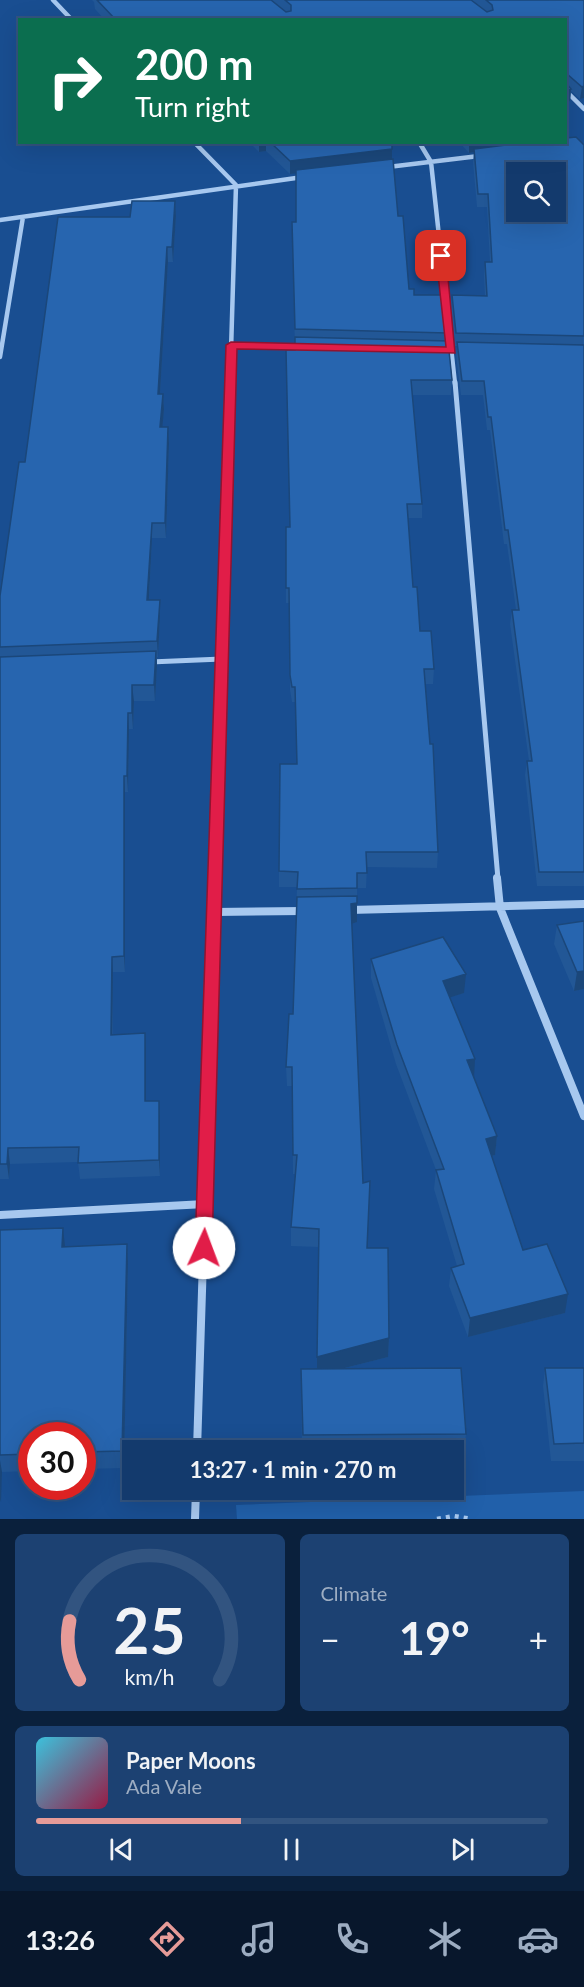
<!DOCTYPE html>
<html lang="en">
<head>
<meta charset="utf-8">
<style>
  :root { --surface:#133a6d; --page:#1c4172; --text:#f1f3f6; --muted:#9dadc2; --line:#325480; --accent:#e69b98 }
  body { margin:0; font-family:Lato,sans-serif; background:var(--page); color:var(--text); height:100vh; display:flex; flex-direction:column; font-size:22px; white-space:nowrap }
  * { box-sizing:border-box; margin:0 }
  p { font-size:20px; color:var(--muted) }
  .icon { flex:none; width:33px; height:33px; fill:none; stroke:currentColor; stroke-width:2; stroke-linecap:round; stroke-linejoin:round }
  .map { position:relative; height:1519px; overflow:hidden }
  .drawer { display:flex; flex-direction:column; gap:15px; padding:15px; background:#0a203c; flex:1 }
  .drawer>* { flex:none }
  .hud { position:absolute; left:18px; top:18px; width:549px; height:126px; border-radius:0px; box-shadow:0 6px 24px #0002,0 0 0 2px var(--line); background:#0b6e4f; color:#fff; overflow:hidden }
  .controls { position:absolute; left:506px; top:162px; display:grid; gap:12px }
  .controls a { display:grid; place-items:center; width:60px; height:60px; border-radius:0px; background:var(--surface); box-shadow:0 6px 24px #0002,0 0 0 2px var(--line); font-size:30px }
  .speed { position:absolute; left:18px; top:1422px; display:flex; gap:12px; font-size:30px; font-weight:700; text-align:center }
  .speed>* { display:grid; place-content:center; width:78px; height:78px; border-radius:50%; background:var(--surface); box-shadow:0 6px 24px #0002,0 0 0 2px var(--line); line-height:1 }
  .speed .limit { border:9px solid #d22; background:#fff; color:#111 }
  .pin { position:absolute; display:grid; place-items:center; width:51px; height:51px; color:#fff; margin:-26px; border-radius:12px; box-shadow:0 3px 9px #0006 }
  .me { position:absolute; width:66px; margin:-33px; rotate:2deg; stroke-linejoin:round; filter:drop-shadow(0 0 4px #0008) }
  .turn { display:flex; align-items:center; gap:21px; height:126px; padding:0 18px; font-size:27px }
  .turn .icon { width:78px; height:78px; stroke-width:2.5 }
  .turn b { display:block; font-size:42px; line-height:51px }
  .big { font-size:45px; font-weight:700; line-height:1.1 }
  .drawer .card { flex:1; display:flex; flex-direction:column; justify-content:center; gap:9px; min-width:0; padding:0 21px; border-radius:9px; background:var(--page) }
  .drawer .dial { align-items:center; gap:0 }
  .dial svg { height:156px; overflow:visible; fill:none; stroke:var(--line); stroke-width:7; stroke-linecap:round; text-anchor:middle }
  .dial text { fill:var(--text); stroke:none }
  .song { display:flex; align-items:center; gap:18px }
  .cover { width:72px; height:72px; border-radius:9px; background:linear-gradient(135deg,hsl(190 70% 55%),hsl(340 70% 35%)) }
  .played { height:6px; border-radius:3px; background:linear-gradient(90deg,var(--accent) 40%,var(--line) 40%) }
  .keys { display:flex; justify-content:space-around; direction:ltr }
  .heat { display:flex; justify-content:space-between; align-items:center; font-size:33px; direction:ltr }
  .drawer .tiles { flex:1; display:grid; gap:15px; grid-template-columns:1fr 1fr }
  .card:last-child { grid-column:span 2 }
  .trip { position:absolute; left:122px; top:1440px; width:342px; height:60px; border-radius:0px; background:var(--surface); box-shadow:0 6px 24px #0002,0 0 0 2px var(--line); font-weight:700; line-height:60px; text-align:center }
  .tabs { display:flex; height:96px; justify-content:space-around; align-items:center; background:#08172c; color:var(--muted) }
  .tabs .icon { width:42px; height:42px }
  .tabs .selected { color:var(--accent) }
  .tabs b { font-size:27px; color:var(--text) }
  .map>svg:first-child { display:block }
</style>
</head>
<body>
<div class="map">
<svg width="584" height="1519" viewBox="0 0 584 1519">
  <rect width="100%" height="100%" fill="#194e91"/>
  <path fill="#2160aa" d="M584,1491V1519H237L236,1505Z"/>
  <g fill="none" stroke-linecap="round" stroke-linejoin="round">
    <path stroke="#a7c8ef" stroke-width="4.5" stroke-dasharray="4 5" stroke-linecap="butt" d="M437,1519L454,1516L472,1519"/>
    <path stroke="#a7c8ef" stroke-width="4.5" d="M53,0L72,20
      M566,91L584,109
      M194,142L236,185L230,384
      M419,142L431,162L455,384
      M388,167L479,156
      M0,220L303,177
      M231,345L302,347
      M0,357L23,217"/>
    <path stroke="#a7c8ef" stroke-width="5" d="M455,382L498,879
      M150,662L222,659
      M215,879L230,382"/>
    <path stroke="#a7c8ef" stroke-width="8" d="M497,878L500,908L584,1116
      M349,910L584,904
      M214,912L303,911
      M0,1215L205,1204
      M197,1450L215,878
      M195,1519L196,1490"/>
  </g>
  <path fill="#225796" d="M92,0H584V98L580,99L571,91L570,101L566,102V20H105L95,9L94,2Z
    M567,129L566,138L584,145V886H537L525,775L527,761H529L510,624L512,610H516L507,544H504L490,430H487L483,395H461L456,355L457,346H455L451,309L452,295L485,296L484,275L485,262H490L487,207H477L473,162L474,152L469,153L459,142H566Z
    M249,142H396L392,144V159L398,216L409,289L447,333V341L452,380L451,395H412L422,504V518H408L413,587L420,631L434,669L433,684H425L438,852L437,868L367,867L366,888H357V922L352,923L363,1183L367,1248L389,1338L388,1357L341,1369L466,1434L464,1452H453V1450H302L301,1369H317L319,1247L291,1246V1227L296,1174H293L292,1086H287L286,1067L293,1014L297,887H279V871L297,764L295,702H292L290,690L289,603H286V527H290L295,350L292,222H296V173L290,174L266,151L259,152Z
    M175,201L176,216L173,262H168L160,394H163L164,409L162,427H168L169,443L166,538H152L149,600L160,616L158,657H157V666L155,701H134L133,729H129L128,792H125V972H113V1034L146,1049V1101L160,1117V1176L80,1179L78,1162L10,1164L9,1179H0V596L25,462L130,217Z
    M584,921V989L574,991L554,944L557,925Z
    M371,959L464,993L450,997L474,1077L497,1136L495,1155L492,1156L523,1250L565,1313L468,1337L449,1286L451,1268L457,1266L434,1189L436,1170L396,1064L371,978Z
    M0,1230L65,1247L127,1244L128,1262L124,1468L82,1469V1436H32V1471L2,1472L0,1502Z
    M545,1368H584V1461H551L543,1386Z"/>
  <path fill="#1b477a" d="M584,86V98L580,99L582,87Z
    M571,89L570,101L566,102V90Z
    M259,142H266V151L259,152Z
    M469,142H558L474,149V152L469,153Z
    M392,149V162L290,174V161Z
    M175,201L176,216L173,262L172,247Z
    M167,247L168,262L159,409L158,394Z
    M163,394L164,409L161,443L160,427Z
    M168,427L169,443L166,538L165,523Z
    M152,523V538L148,616L147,600Z
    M160,600V616L158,657L157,641Z
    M156,651L157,666L155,701L154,685Z
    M132,685L134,701L133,729L132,713Z
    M128,713L129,729L128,792L127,776Z
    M124,776L125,792V972L124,956Z
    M357,903V922L351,924V904Z
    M112,957L113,972L112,1050L111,1035Z
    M584,971V989L574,991L577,972Z
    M466,974L464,993L442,1000L443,981Z
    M145,1033L146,1049V1117L145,1101Z
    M475,1059L474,1078L467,1060Z
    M159,1101L160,1117V1176L159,1160Z
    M497,1136L495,1155L484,1158L486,1139Z
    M8,1148L10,1164L9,1179L7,1164Z
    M63,1228L65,1246L64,1265L62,1247Z
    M127,1244L128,1262L124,1468L122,1451Z
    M568,1294L565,1313L468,1337L470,1318Z
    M389,1338L388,1357L317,1375V1357Z
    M0,1460L2,1472L1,1502L0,1499Z"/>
  <path fill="#2765af" stroke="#1b477a" stroke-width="1.5" fill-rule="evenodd" d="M97,0H271L286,12L291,11V5L285,0H471L487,12L493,10L492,5L486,0H584V86L582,87L567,74L566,76V20H116Z
    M566,83L571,89L566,90Z
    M576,137L584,145V336L456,333L452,295L487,296L485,262H492L488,194H478L474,149L529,142H566V138ZM516,172H555V212H516Z
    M270,142H392V149L290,161Z
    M393,159L398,216H403L409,289H414V295H443L447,333L295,329L292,222H296V170Z
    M132,201H175L172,247H167L158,394H163L160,427H168L165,523H152L147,600H160L157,641L0,647V596L19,462H25L58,217H130Z
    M295,337L448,341L452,380H411L422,504H407L413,587H417L420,631H431L434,669H424L430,744H433L438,852H366L367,873H357V888L297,889L298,872L279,871L280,764H297L295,687H292L290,675L289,588H286V527H290L286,350H295Z
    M457,342L584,345V872H539L527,761H532L512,610H519L508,530H505L491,417H488L484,381H462Z
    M156,651L154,685H132V713H128L127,776H124V956L112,957L111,1035L145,1033V1101H159V1160L78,1163L79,1147L8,1148L7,1164H0V657Z
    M357,896V903L351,904L363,1183L370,1181L367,1248H388L389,1338L317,1357L319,1229L291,1227L297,1155H293L292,1067H286L289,1014H293L297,897Z
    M584,921V971L577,972L557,925Z
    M443,937L466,974L443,981L475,1059L467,1060L497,1136L486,1139L523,1250L547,1244L568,1294L470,1318L451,1268L464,1264L436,1170L444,1169L397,1045L371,959Z
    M63,1228L62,1247L127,1244L122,1451L82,1452V1436H32V1454L0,1455V1230Z
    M461,1368L466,1434L303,1435L301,1369Z
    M545,1368H584V1443L554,1444Z"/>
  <path fill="#e11d48" stroke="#92132f" stroke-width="1.5" d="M441,253L446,256L455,353L237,349L212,1248L210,1254L204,1256L198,1254L195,1248L226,345L231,342L446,347L436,256Z"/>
</svg>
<div class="controls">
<a><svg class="icon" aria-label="search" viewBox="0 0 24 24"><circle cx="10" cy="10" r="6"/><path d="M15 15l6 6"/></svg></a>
</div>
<div class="speed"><div class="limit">30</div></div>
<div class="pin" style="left:441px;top:256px;background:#d93025"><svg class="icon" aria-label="arrive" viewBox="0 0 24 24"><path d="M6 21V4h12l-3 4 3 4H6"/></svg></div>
<svg class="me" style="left:204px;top:1248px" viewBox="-20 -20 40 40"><circle r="19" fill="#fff"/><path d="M0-13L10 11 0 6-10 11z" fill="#e11d48"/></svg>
<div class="trip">13:27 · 1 min · 270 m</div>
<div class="hud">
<div class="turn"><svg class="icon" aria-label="right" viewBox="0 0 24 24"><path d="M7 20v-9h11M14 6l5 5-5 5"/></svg><div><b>200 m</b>Turn right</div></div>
</div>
</div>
<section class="drawer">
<div class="tiles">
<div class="card dial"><svg viewBox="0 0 100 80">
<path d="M14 69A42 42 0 1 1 86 69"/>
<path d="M14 69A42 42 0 0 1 9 39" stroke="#e69b98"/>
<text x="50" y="56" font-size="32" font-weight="700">25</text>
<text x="50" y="72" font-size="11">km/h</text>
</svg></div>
<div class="card"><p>Climate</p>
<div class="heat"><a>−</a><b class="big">19°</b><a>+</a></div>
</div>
<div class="card">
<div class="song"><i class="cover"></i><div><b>Paper Moons</b><p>Ada Vale</p></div></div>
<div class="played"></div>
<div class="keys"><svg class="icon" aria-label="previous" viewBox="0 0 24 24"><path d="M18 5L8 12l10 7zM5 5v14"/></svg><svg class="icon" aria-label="pause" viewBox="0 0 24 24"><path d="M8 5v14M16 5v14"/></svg><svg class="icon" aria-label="next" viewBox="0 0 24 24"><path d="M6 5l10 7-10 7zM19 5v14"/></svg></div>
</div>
</div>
</section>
<nav class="tabs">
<b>13:26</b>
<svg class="icon selected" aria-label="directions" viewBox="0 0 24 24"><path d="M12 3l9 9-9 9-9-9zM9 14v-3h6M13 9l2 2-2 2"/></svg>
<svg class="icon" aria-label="music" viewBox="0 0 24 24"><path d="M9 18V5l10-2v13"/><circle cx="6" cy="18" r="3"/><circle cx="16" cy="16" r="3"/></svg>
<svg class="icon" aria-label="phone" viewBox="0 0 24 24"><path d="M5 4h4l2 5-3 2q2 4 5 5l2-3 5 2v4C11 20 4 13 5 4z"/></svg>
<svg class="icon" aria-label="climate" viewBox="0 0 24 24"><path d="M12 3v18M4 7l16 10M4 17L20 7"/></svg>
<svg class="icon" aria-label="car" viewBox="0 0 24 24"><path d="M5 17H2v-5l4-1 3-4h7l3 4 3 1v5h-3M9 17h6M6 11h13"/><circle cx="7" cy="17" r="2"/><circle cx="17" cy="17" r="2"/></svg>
</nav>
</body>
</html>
